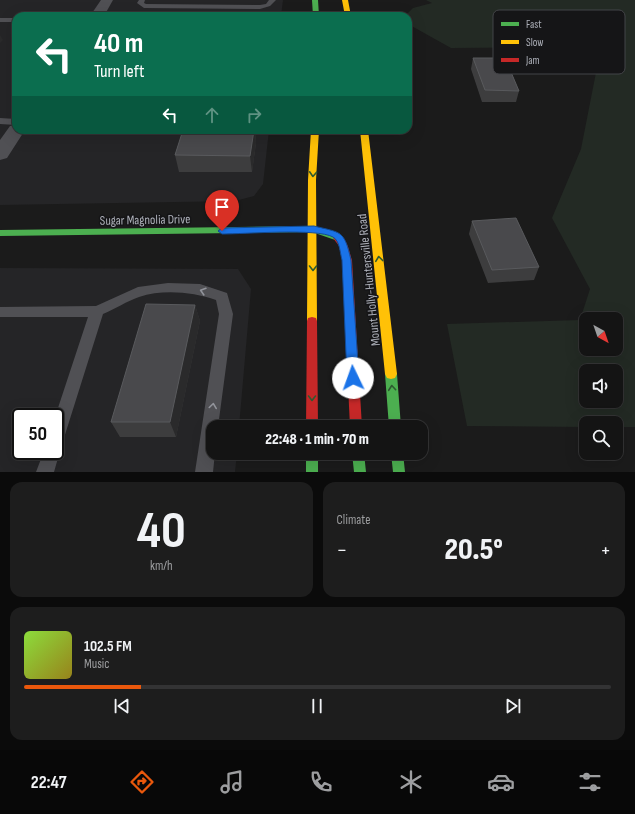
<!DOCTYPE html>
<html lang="en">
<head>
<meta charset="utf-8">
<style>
  :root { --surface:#141414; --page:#1d1d1d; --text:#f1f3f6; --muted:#9d9ea0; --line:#333334; --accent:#ea580c }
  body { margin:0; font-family:"Sofia Sans Condensed",sans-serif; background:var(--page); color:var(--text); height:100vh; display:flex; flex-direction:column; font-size:15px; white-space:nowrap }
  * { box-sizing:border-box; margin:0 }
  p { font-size:13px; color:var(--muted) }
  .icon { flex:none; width:22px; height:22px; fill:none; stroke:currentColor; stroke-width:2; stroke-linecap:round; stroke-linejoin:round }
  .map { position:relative; height:472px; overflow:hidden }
  .details { display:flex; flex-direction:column; gap:10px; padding:10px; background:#0b0b0b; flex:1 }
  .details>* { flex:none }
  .top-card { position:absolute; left:12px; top:12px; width:400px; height:122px; border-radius:12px; box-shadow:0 4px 16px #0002,0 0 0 1px var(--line); background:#0b6e4f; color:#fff; overflow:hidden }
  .needle { width:26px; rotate:140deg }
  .tools { position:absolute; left:579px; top:312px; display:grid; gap:8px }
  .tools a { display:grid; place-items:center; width:44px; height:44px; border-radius:8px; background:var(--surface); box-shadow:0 4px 16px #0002,0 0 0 1px var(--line); font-size:20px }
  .speed { position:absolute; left:12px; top:408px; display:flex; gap:8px; font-size:20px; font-weight:700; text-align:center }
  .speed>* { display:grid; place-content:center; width:52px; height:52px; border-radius:50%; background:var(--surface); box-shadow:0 4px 16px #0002,0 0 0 1px var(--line); line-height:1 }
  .speed .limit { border:2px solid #111; border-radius:6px; background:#fff; color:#111 }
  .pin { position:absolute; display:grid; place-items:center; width:34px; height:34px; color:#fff; margin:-41px -17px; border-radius:50% 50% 50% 0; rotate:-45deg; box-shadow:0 0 4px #0007 }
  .pin .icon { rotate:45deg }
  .me { position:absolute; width:44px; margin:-22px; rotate:357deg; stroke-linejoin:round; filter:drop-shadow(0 0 3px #0008) }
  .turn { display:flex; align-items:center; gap:14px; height:84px; padding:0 16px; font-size:18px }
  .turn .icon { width:52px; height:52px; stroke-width:2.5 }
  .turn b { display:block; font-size:28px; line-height:34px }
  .lanes { display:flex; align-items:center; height:38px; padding:0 16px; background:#0003; justify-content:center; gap:20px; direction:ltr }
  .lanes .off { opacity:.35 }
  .big { font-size:30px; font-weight:800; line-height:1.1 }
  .details .tile { flex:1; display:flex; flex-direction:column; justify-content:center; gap:6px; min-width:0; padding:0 14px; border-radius:12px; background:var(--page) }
  .details .dial { align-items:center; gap:0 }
  .dial b { font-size:52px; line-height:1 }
  .song { display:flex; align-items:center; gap:12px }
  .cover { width:48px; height:48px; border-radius:6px; background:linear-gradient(135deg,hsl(90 70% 55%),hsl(50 70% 35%)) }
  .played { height:4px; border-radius:2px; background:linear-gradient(90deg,var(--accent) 20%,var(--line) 20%) }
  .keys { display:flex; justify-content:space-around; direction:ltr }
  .heat { display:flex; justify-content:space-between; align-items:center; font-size:22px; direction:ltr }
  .details .tiles { flex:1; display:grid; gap:10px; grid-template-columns:1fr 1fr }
  .tile:last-child { grid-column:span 2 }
  .trip { position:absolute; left:206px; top:420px; width:222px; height:40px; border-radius:12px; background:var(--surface); box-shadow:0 4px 16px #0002,0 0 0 1px var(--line); font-weight:800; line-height:40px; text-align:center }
  .menu { display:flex; height:64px; justify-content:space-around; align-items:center; background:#080808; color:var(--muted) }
  .menu .icon { width:28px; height:28px }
  .menu .active { color:var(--accent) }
  .menu b { font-size:18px; color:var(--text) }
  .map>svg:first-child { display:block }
</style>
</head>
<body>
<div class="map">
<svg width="635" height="472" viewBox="0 0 635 472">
  <rect width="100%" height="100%" fill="#1b1b1b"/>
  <path fill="#252527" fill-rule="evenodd" d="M0,0H283L281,16H16V130H269L263,184L254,196L235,201L0,205Z
    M0,268L238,269L251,289L239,427H213V453H237L235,472H0ZM21,417H55V451H21Z"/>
  <path fill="#232a24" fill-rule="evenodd" d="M426,0H635V427H616V423H586V427L467,426L447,324L580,320L590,289L552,218L581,149L601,47L451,48L408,24V16H405L413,8L432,3ZM586,319H616V349H586ZM586,371H616V401H586Z"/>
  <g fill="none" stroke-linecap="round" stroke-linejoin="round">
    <path fill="#505054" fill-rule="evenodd" d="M139,0H145L144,3L146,4L260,5L266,4L269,0H276L270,6L260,9L144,8L137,3Z
      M0,18H16V22H0Z
      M0,118L16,119V125L0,124Z
      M168,283L200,284L227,293L233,314L218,427H213V453H215L213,472H195L219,314L216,300C193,292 163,289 139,297C127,301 115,309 103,314L63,441L59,447L60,451L54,472H36L44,451H55V417L88,317H0V307L96,306L138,287Z"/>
    <path fill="#505054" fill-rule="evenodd" d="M101,0H113L104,16H90Z
      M16,125V130H25L7,158L0,160V140L10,126Z"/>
    <path fill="#4caf50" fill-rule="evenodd" d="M312,0H318L319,16H313Z
      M313,226L341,236L343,238L338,241L312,232L0,236V230Z
      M391,369L395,370L397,374L401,427H389L385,374L387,370Z
      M306,453H318V472H306Z
      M352,453H364L366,472H354Z
      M391,453H403L405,472H393Z"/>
    <path fill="#ffc107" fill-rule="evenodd" d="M342,0H348L351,16H345Z
      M311,130H319L316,180L317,321L316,324L312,325L308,324L307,321L308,180Z
      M360,130H368L397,374L395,378L391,379L387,378L385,374Z"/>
    <path fill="#c62828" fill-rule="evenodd" d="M338,235C348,238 349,252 352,260L362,427H350L342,260L339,246L333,238Z
      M312,317L316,318L317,321L318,427H306L307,321L308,318Z"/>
  </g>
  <path fill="#3d3d3e" d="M473,58L519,91L516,102H482L471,69Z
    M183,130H255L256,143L252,172H179L175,155Z
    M472,221L539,267L534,280L488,283L469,234Z
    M195,305L200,321L176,437H120L111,422Z"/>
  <path fill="#2a2a2b" d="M0,35L3,40L0,43Z
    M254,130H255L256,143L252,172L250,156Z
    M195,305L200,321L176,437L170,422Z"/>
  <path fill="#49494c" stroke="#595a5d" d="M473,58H505L519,91L485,90Z
    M183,130H254L250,156L175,155Z
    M516,218L539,267L492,270L472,221Z
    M146,304L195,305L170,422H111Z"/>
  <defs><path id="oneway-chevron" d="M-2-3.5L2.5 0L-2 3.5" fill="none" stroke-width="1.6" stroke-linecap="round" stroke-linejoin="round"/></defs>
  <g stroke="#2e5a31">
    <use href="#oneway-chevron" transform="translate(313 174) rotate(93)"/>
    <use href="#oneway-chevron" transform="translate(379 259) rotate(-97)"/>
    <use href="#oneway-chevron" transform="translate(313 268) rotate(90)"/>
    <use href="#oneway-chevron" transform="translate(392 388) rotate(-95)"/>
    <use href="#oneway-chevron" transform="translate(312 398) rotate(90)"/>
  </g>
  <g stroke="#92949b">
    <use href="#oneway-chevron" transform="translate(203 291) rotate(-163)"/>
    <use href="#oneway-chevron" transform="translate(213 406) rotate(-82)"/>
  </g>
  <path fill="#1a73e8" stroke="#114b97" d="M314,226C342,233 344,230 351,260L359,378L357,381L353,383L349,381L347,378L342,260C340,253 340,241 333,237C317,228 245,234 222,234L218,231L222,228Z"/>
  <g text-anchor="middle" stroke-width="3" stroke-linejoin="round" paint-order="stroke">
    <g font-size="13" fill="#aeb1ba" stroke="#151517">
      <text transform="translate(145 219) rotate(-1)" y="5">Sugar Magnolia Drive</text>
      <text transform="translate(368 280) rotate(-96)" y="5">Mount Holly-Huntersville Road</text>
    </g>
  </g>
  <rect x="493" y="10" width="132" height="64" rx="6" fill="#151517" stroke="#434448" stroke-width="1"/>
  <rect x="501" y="22" width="18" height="4" fill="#4caf50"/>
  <rect x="501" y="40" width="18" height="4" fill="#ffc107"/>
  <rect x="501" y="58" width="18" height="4" fill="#c62828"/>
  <g font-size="11" fill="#aeb1ba">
    <text x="526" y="28">Fast</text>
    <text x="526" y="46">Slow</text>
    <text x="526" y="64">Jam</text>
  </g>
</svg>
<div class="tools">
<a><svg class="needle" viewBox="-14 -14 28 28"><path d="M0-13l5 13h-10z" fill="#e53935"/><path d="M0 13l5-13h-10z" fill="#9d9ea0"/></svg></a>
<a><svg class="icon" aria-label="sound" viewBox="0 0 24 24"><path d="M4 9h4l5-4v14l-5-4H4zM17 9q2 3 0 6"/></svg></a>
<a><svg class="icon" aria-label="search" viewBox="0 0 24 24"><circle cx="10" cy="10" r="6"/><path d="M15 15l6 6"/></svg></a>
</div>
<div class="speed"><div class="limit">50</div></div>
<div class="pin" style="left:222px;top:231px;background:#d93025"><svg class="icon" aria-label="arrive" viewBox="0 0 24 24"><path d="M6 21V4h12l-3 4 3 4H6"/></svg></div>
<svg class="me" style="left:353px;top:378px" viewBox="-20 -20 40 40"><circle r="19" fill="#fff"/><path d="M0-13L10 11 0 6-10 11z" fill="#1a73e8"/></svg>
<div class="trip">22:48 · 1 min · 70 m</div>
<div class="top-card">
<div class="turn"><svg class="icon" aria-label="left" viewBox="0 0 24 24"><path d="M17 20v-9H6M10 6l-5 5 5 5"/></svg><div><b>40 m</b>Turn left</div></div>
<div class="lanes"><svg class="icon" aria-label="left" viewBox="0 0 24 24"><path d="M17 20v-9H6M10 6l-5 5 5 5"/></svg><svg class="icon off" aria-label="ahead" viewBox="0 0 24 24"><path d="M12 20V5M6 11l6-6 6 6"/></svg><svg class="icon off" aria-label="right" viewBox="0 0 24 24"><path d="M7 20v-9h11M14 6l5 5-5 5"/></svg></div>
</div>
</div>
<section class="details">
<div class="tiles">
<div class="tile dial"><b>40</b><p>km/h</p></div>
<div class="tile"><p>Climate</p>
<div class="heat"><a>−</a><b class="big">20.5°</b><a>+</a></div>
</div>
<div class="tile">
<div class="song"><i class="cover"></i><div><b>102.5 FM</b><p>Music</p></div></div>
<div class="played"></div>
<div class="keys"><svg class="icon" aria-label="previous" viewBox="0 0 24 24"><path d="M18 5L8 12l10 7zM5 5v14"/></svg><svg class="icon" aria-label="pause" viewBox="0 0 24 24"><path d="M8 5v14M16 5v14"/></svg><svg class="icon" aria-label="next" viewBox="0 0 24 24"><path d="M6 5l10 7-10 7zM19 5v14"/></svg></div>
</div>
</div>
</section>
<nav class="menu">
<b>22:47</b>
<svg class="icon active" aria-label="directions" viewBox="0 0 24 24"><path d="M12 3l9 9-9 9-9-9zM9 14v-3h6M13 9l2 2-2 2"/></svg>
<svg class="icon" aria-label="music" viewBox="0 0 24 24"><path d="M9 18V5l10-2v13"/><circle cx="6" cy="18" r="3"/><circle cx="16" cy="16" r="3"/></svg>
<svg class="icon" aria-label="phone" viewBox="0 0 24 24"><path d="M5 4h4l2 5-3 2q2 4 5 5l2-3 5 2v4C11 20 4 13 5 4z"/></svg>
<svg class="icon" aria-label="climate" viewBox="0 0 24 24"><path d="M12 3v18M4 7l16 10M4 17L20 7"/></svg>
<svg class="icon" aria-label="car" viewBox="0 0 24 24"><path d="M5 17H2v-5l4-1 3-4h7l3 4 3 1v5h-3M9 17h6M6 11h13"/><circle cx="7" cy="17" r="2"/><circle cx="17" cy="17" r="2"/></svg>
<svg class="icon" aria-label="filters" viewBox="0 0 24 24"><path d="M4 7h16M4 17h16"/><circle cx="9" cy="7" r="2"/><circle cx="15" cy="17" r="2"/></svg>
</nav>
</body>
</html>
